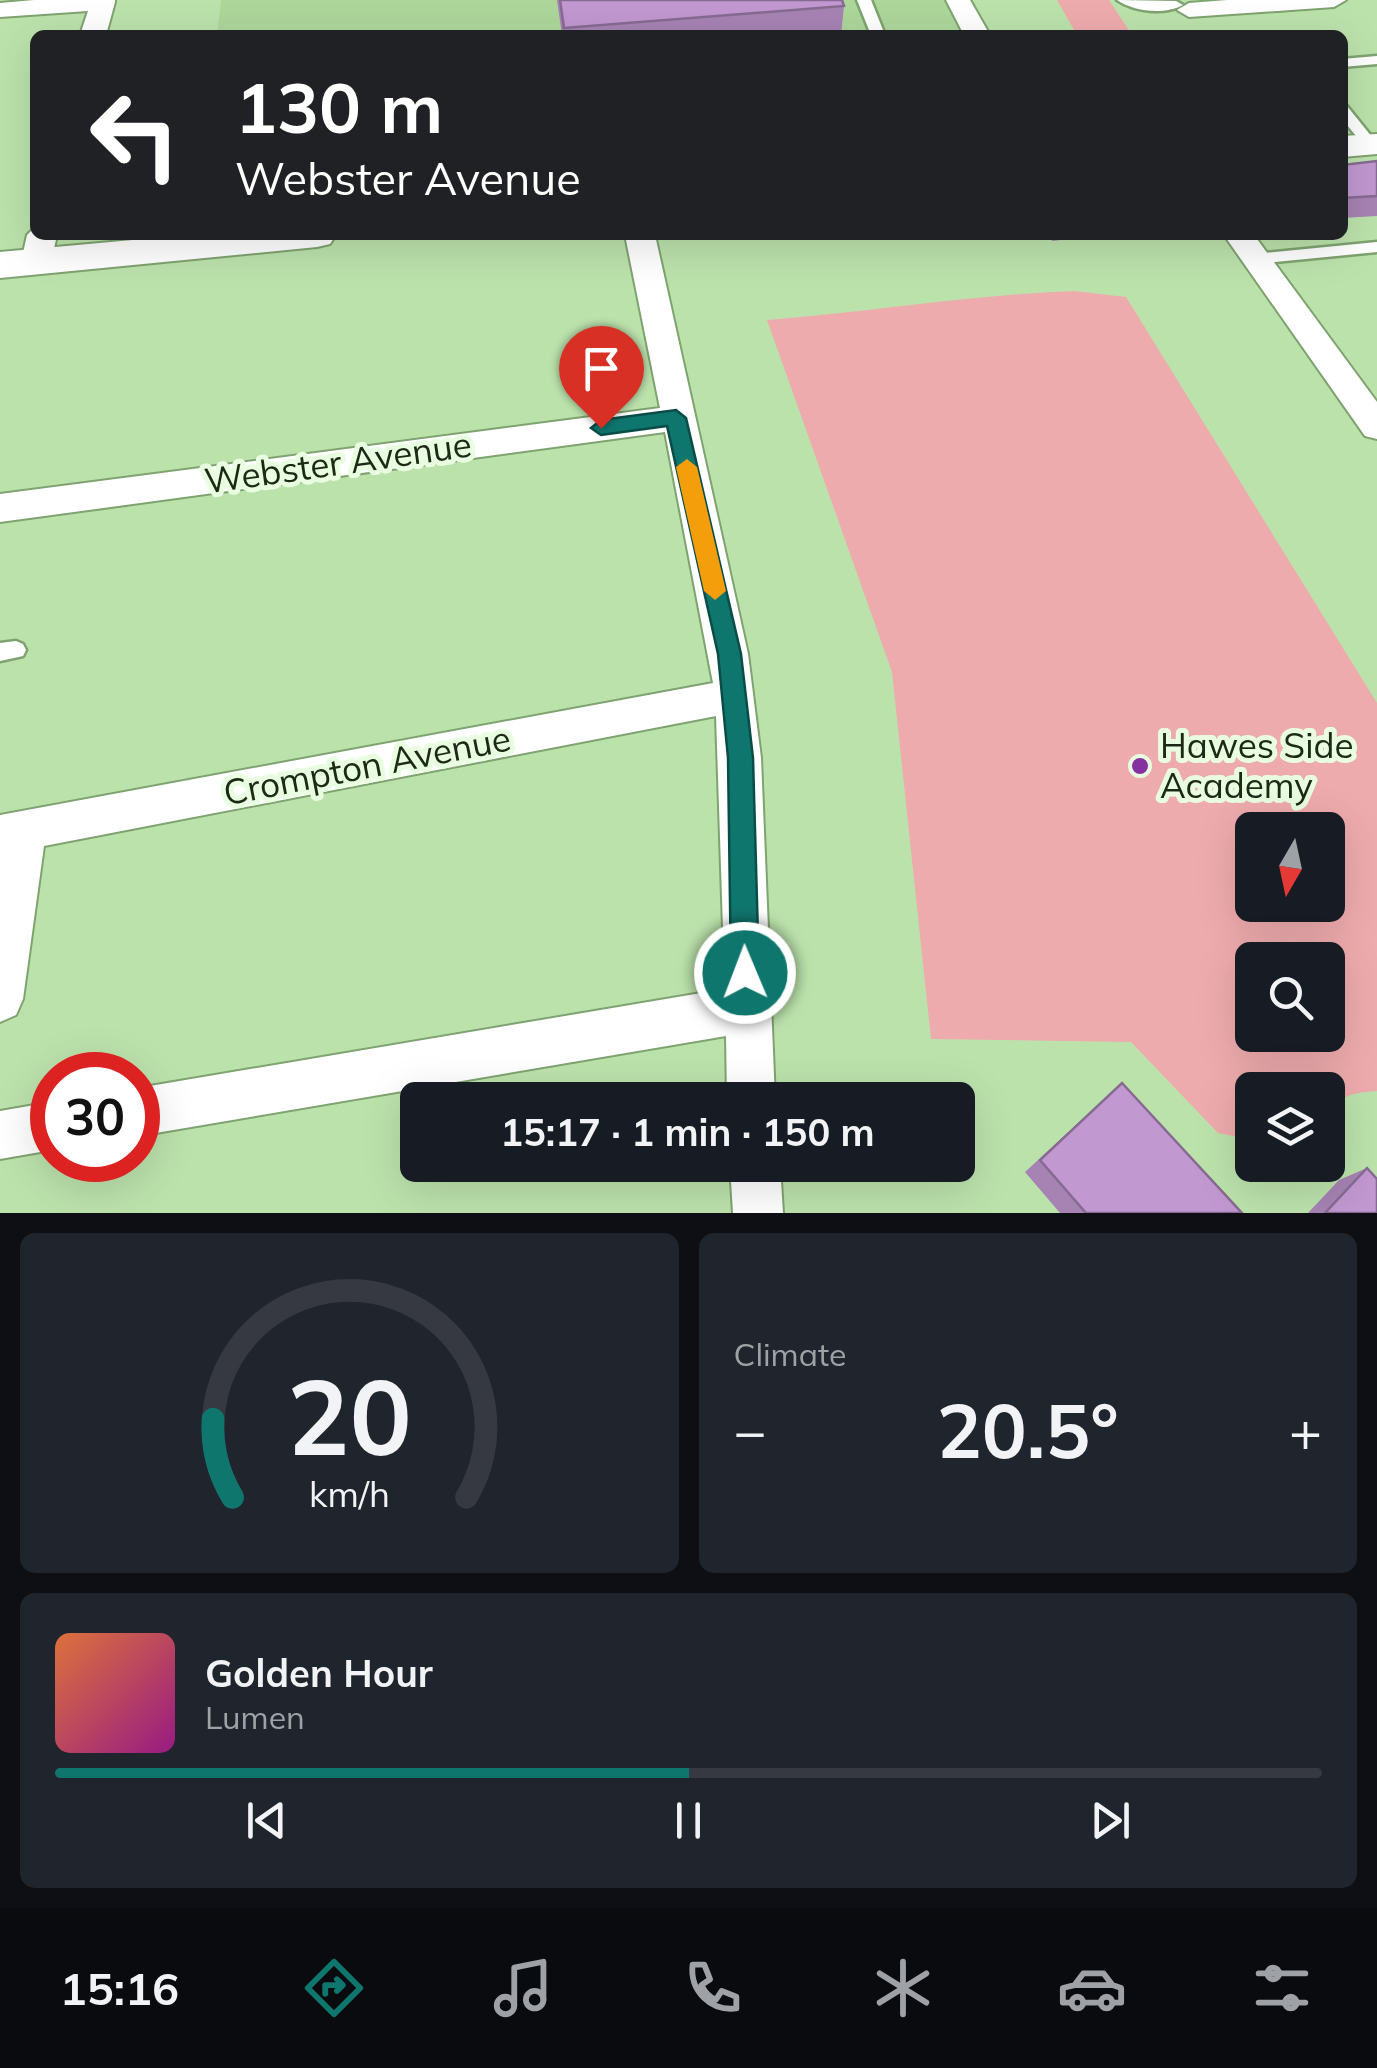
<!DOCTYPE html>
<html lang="en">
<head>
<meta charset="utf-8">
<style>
  :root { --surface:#171b24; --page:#20242c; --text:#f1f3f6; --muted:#9ea1a6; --line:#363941; --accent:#0f766e }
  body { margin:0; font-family:Mulish,sans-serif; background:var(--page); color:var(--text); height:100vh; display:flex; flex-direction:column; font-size:38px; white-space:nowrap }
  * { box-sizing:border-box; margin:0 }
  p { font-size:32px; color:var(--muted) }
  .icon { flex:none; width:55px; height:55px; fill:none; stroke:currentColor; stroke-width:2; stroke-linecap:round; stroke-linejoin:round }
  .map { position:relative; height:1213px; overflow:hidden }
  .side { display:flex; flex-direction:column; gap:20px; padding:20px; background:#0d0f14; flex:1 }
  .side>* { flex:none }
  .hud { position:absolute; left:30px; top:30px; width:1318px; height:210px; border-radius:15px; box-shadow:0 10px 40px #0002; background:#202124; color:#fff; overflow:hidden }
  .needle { width:65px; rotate:189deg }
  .buttons { position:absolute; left:1235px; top:812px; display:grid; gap:20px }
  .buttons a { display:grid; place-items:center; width:110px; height:110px; border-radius:15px; background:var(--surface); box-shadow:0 10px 40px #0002; font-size:50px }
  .speed { position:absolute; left:30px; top:1052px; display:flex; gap:20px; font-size:50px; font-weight:700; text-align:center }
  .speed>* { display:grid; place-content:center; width:130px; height:130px; border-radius:50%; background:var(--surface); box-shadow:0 10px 40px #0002; line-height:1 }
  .speed .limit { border:15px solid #d22; background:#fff; color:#111 }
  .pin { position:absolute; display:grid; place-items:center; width:85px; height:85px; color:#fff; margin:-102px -42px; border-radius:50% 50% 50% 0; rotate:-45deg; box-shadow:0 0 10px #0007 }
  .pin .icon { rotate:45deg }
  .me { position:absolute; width:110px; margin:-55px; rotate:359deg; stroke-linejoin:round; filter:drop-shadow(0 0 8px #0008) }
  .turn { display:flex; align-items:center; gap:35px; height:210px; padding:0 40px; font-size:45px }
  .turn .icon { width:130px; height:130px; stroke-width:2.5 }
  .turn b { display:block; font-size:70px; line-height:85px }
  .big { font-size:75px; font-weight:700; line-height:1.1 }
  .side .tile { flex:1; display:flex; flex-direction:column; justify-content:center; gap:15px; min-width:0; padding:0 35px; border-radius:15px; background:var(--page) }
  .side .dial { align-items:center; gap:0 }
  .dial svg { height:260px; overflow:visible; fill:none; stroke:var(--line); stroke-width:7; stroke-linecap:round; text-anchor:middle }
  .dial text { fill:var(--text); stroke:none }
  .song { display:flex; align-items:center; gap:30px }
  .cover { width:120px; height:120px; border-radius:15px; background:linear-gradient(135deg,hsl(20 70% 55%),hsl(310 70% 35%)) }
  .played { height:10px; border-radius:5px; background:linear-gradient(90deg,var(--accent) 50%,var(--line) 50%) }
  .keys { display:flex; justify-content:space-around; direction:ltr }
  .heat { display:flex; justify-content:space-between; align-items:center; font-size:55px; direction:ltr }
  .side .tiles { flex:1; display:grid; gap:20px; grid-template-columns:1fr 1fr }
  .tile:last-child { grid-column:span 2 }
  .trip { position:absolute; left:400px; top:1082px; width:575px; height:100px; border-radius:15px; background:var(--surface); box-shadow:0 10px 40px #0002; font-weight:700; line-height:100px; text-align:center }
  .menu { display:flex; height:160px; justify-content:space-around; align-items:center; background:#090b0e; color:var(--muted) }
  .menu .icon { width:70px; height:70px }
  .menu .on { color:var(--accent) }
  .menu b { font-size:45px; color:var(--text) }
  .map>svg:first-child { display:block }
</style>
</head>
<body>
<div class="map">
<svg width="1377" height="1213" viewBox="0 0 1377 1213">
  <rect width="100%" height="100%" fill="#bce2ac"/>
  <path fill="#add69b" d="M221,0H958L977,35H217Z"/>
  <path fill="#eeabad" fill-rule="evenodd" d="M1057,0H1109L1132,35H1077Z
    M1074,291L1126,297L1377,703V1091C1330,1094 1337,1105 1328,1143V1090H1252V1136L1249,1139L1218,1133L1131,1042L931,1039L892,672L767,320C870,312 971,295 1074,291ZM1328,830V905H1252V830ZM1252,960H1328V1035H1252Z"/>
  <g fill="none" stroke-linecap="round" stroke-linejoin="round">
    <defs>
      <path id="service" d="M857,0H871L885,35H871Z
        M1117,0L1176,1L1183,5C1164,15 1135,12 1117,0Z
        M1377,56V64L1342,67V59Z
        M1342,105L1347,106L1376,142V148H1366L1342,119Z
        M1377,242V252L1255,264L1247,259L1255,254Z
        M16,641L23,644L26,650L23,656L0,661V643Z"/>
      <path id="minor" d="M34,0H115V2L106,35H80L88,11L0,17V3Z
        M946,0H970L990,35H964Z
        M1227,0H1346L1334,7L1189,17L1177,10L1189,3Z
        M35,227V235H57L51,262L36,272L21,262L27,235Z
        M625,235H655L748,654L761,758L775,1100H727L726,1036L138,1136V1088L725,989L716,716L44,846L23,999L16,1015L0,1022V815L713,683L665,432L0,522V494L660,408Z
        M1224,235H1254L1377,402V439L1365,436Z
        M52,1102V1150L0,1159V1111Z
        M730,1165H780L783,1213H733Z"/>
      <path id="tertiary" d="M1377,134V154L1342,157V136Z
        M188,235H336L330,244L317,247L0,278V252Z"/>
    </defs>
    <use href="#service" stroke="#7fa370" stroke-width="5"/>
    <use href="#minor" stroke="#7fa370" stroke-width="4"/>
    <use href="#tertiary" stroke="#7fa370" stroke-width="4"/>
    <use href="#service" fill="#fff" fill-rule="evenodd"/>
    <use href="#minor" fill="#fff" fill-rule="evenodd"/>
    <use href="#tertiary" fill="#fff" fill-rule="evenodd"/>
  </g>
  <path fill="#a683b3" d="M557,0H842L844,6L841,35H562Z
    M1377,161V216L1342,218V165Z
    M1051,235H1106L1052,241Z
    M1122,1083L1242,1213H1060L1025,1172Z
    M1367,1168L1377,1213H1308L1339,1180Z"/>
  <path fill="#c198d0" stroke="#876a92" stroke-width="2.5" d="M560,0H842L844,6L564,28Z
    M1377,161V196L1342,198V165Z
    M1122,1083L1242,1213H1086L1040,1160Z
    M1367,1168L1377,1179V1213H1325Z"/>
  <path fill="#0f766e" stroke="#0a4d48" stroke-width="2.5" d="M676,410L686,418L741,654L753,758L759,973L755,982L745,986L736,982L731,973L728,758L718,654L667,426L601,435L591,428L601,420Z"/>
  <path fill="#f59e0b" d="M687,459L697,467L726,591L715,600L704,591L676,467Z"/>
  <circle fill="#8532a0" stroke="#e9fde1" stroke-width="4" cx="1140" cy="766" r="10"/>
  <g text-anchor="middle" stroke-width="10" stroke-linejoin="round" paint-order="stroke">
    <g font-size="35" fill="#1b2915" stroke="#e9fde1">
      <text transform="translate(338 463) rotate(-8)" y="12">Webster Avenue</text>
      <text transform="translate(367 766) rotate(-11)" y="12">Crompton Avenue</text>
    </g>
    <g font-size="35" fill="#1b2915" stroke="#e9fde1" text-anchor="start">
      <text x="1160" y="758">Hawes Side<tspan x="1160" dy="40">Academy</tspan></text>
    </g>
  </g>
</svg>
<div class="buttons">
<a><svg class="needle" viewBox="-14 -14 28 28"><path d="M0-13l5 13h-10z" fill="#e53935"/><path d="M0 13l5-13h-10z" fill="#9ea1a6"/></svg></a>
<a><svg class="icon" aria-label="search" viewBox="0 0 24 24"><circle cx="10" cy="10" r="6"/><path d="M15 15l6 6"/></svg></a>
<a><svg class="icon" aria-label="layers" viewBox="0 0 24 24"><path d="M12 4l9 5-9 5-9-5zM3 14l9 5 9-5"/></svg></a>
</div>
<div class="speed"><div class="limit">30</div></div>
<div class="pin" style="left:601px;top:428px;background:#d93025"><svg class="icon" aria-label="arrive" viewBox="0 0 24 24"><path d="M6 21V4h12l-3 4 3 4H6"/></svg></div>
<svg class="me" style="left:745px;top:973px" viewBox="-20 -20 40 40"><circle r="17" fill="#0f766e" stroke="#fff" stroke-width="3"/><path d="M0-11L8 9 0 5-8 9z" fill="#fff"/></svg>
<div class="trip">15:17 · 1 min · 150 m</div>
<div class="hud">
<div class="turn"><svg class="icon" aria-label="left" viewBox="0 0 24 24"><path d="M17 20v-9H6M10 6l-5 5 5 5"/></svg><div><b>130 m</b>Webster Avenue</div></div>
</div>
</div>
<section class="side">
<div class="tiles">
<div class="tile dial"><svg viewBox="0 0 100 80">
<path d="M14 69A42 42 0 1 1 86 69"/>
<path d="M14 69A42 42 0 0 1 8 45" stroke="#0f766e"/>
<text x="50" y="56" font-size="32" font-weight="700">20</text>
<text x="50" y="72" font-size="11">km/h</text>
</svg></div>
<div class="tile"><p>Climate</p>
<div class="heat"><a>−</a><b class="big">20.5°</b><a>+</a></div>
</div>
<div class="tile">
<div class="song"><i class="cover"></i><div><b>Golden Hour</b><p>Lumen</p></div></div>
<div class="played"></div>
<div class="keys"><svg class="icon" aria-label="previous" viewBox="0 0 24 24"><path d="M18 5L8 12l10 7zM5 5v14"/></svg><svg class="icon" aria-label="pause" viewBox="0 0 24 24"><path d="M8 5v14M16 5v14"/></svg><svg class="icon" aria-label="next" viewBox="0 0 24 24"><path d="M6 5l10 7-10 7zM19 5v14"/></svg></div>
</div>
</div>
</section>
<nav class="menu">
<b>15:16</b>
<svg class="icon on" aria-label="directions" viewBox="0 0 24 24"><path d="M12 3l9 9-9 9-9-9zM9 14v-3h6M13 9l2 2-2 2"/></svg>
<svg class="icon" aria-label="music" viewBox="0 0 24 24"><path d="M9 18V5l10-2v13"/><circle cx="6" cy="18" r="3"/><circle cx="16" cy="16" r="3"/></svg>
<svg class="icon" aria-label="phone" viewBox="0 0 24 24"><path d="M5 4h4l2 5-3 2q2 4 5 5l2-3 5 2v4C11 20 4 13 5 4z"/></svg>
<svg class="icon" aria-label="climate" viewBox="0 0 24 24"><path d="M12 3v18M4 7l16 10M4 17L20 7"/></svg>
<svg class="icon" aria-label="car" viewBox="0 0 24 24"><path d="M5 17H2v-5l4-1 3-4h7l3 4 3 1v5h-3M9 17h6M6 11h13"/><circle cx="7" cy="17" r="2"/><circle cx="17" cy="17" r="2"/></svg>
<svg class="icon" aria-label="filters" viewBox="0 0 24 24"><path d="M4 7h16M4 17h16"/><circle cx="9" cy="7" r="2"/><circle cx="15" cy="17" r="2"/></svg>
</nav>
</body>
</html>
